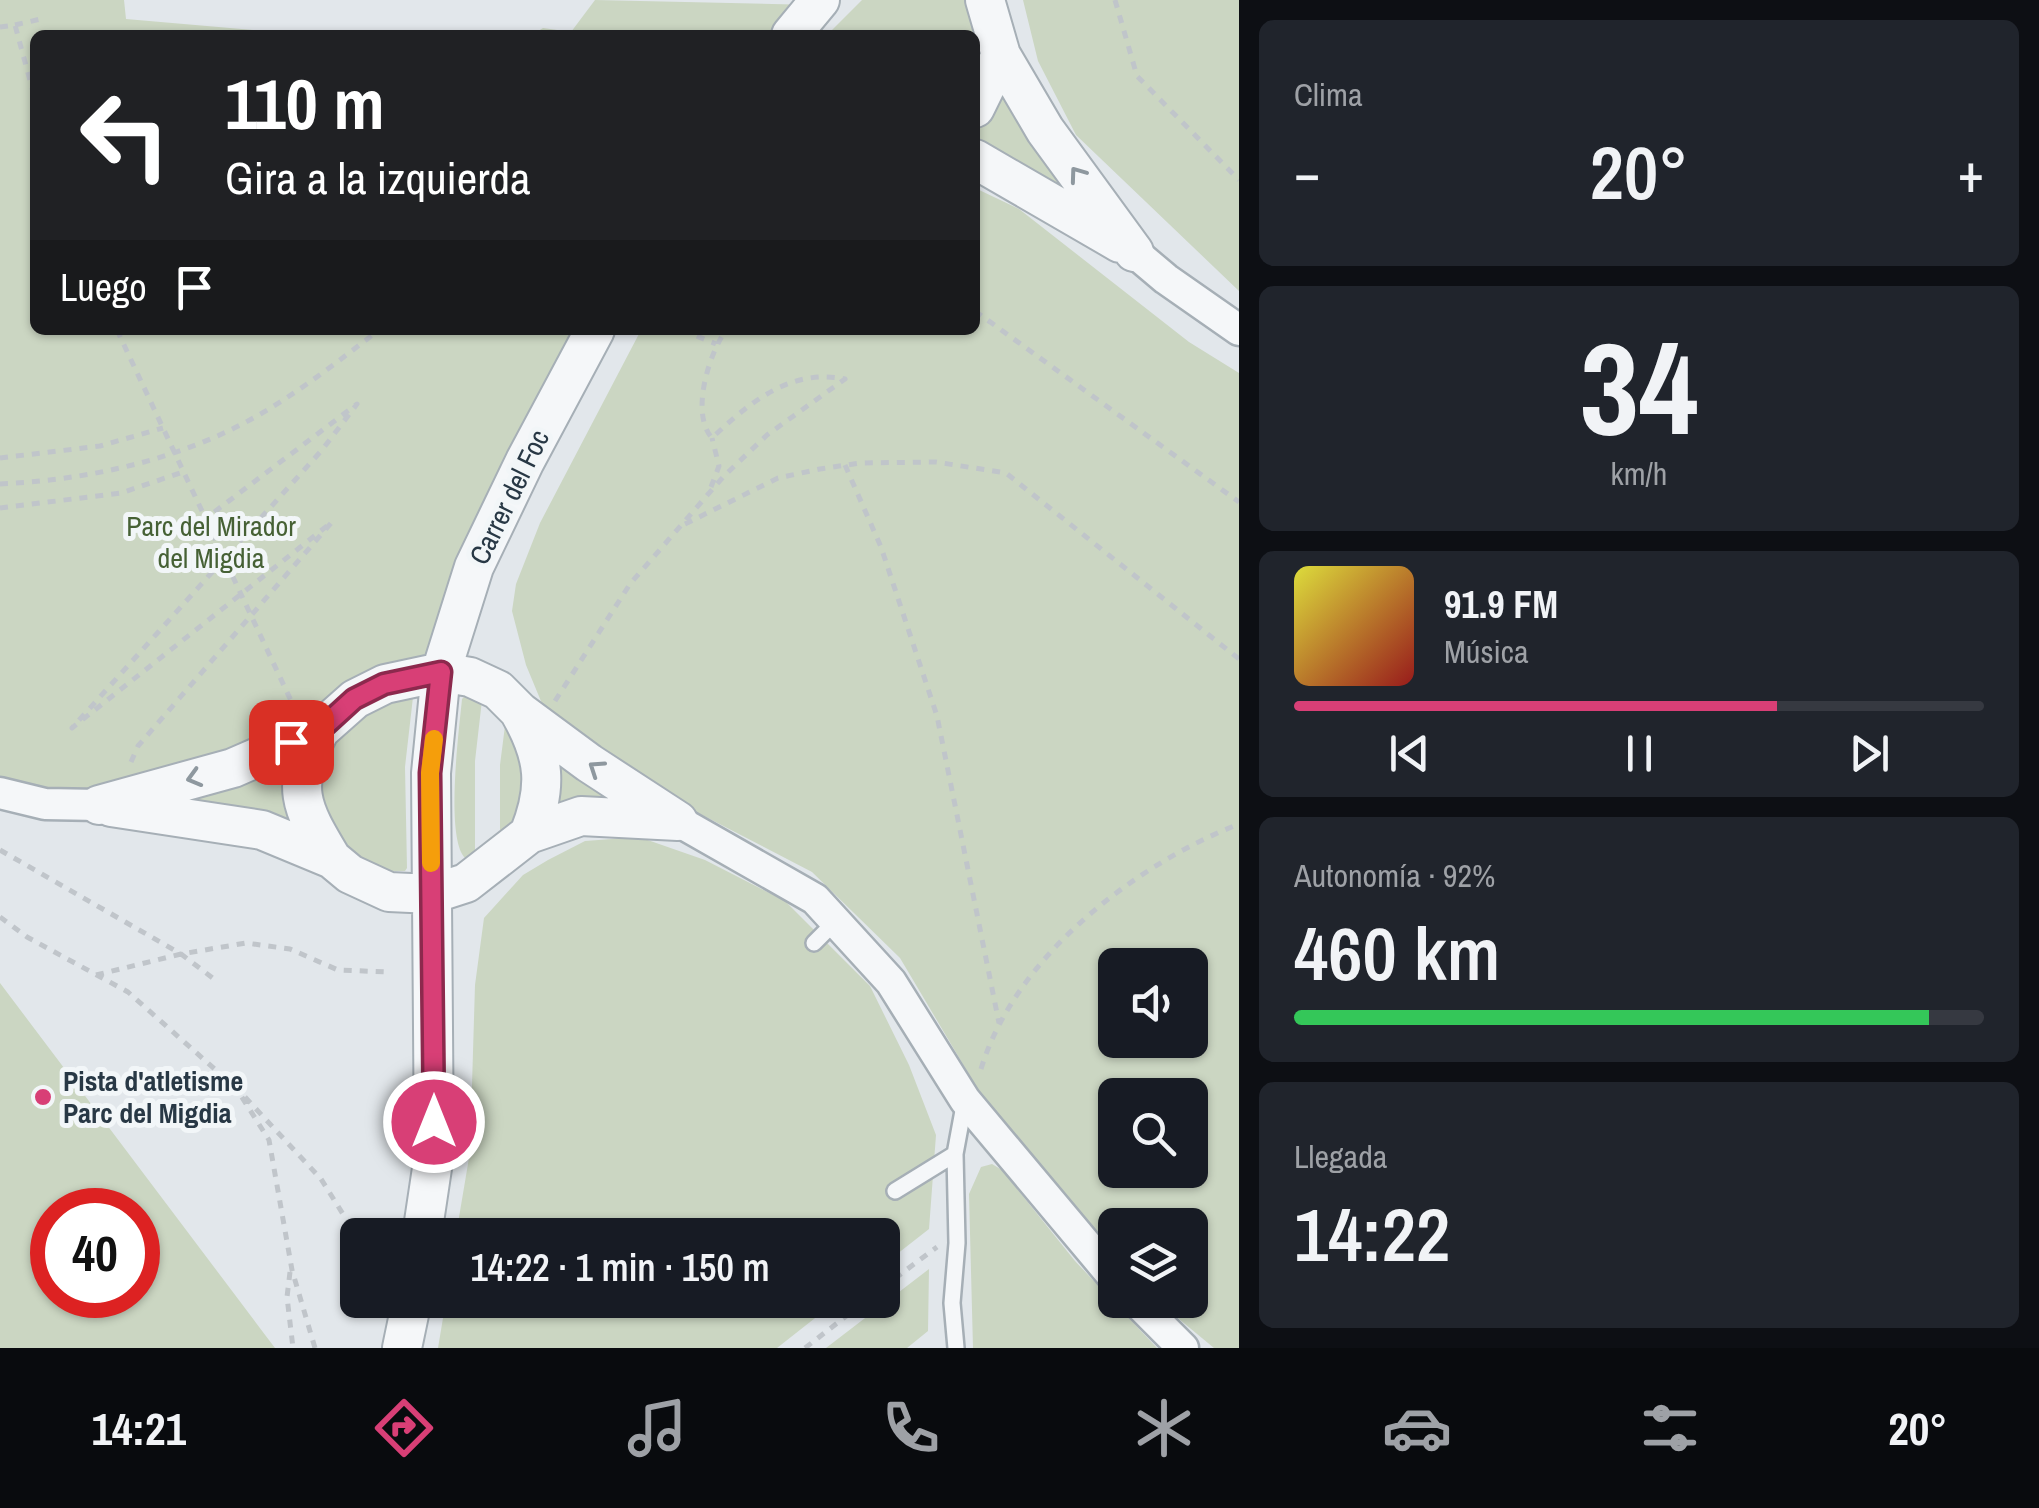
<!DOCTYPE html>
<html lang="es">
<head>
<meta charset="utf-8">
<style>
  :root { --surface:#171b24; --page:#20242c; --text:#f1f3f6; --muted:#9ea1a6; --line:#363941; --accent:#d83f76 }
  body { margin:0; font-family:"Archivo Narrow",sans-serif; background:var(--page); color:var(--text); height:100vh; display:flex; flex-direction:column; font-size:38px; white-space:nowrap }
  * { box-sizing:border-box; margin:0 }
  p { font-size:32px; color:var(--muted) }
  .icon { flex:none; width:55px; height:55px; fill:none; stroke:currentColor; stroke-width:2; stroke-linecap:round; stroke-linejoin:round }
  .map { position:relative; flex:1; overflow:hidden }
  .side { display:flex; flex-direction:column; gap:20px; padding:20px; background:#0d0f14; width:800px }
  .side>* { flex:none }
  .guide { position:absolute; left:30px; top:30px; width:950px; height:305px; border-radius:15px; box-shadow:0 2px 8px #0004; background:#202124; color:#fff; overflow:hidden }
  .tools { position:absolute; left:1098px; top:948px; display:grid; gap:20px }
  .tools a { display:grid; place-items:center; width:110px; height:110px; border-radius:15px; background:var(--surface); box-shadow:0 2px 8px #0004; font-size:50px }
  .speed { position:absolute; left:30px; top:1188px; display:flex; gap:20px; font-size:50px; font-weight:700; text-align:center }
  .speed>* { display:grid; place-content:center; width:130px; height:130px; border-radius:50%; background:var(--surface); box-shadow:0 2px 8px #0004; line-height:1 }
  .speed .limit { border:15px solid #d22; background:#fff; color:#111 }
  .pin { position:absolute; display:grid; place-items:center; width:85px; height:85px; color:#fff; margin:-42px; border-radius:20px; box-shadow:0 5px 15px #0006 }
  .me { position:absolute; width:110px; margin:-55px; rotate:0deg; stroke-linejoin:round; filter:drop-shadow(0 0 8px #0008) }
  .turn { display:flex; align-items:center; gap:35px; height:210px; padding:0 30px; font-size:45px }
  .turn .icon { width:130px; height:130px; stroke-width:2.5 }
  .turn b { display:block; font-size:70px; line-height:85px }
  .then { display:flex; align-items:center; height:95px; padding:0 30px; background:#0003; gap:20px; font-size:38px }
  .big { font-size:75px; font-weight:600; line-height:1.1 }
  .side .widget { flex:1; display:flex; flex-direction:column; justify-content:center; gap:15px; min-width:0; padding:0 35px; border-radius:15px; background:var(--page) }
  .side .dial { align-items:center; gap:0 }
  .dial b { font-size:130px; line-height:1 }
  .song { display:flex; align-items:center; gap:30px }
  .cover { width:120px; height:120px; border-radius:15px; background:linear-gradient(135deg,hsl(60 70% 55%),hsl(0 70% 35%)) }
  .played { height:10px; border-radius:5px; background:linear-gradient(90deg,var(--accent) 70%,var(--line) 70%) }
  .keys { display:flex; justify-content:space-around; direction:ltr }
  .heat { display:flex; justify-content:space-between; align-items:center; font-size:55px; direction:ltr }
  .charge { height:15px; border-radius:8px; background:linear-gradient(90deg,#34c759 92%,var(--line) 0) }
  .trip { position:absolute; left:340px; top:1218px; width:560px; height:100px; border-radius:15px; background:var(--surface); box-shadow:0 2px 8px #0004; font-weight:600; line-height:100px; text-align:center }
  .tabs { display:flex; height:160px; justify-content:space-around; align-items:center; background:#090b0e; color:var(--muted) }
  .tabs .icon { width:70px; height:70px }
  .tabs .current { color:var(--accent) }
  .tabs b { font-size:45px; color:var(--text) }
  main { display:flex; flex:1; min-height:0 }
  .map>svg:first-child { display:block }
</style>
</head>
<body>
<main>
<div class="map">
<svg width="1239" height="1348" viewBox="0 0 1239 1348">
  <rect width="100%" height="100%" fill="#e2e7eb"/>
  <path fill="#cbd6c2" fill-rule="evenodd" d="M0,0H124L126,19L312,35H35V330H595L441,672L99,805L0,793Z
    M595,0L815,5L791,35H532L543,28L571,32Z
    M862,0H967L981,39L975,77V35H827Z
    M1023,0H1239V291L1076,135L1038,61Z
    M1001,80L1080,199L975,148V123Z
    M975,188L1019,209L1189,342L1239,373V1348H1214L1156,1300H1190V1225H1115V1257L996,1120L900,958L812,872L648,787L543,706L526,665L512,611L516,584L540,523L641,330H975ZM1115,965H1190V1040H1115ZM1115,1095H1190V1170H1115Z
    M466,695L482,700L475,761V855L465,858C445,837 459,731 462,699Z
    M413,697L405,767L407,868L405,871H385L343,852L314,781L334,732L384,700Z
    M506,718C535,760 533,801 500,839V765Z
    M294,755L295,826L186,806L183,796Z
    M554,756L627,803L547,815Z
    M639,837L705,860L785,901L870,986L909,1065L936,1135L929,1229L883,1265L882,1235H456L470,1152L475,985L484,918L523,875L548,860L585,841Z
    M0,983L275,1348H0ZM52,1210H138V1295H52Z
    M992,1164L1002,1170L1075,1261L1157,1348H973L969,1194L981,1167Z
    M929,1269L928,1331L907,1348H826Z
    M446,1300H838L777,1348H438Z"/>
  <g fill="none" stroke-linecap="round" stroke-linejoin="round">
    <defs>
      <path id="service" d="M814,943L836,921
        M895,1191L955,1154
        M956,1348L952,1303L957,1243L955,1154L965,1100"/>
      <path id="minor" d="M1134,252L1166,279L1239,330
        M0,793L45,804L99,805
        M678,821L815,899L891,982L965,1100L1115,1279
        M1135,1300L1183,1348"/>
      <path id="tertiary" d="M985,0L1001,55L1045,130L1134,252
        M791,35L820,0
        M975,108L1001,55
        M975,159L1120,243
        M520,713C545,757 548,787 529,834
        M320,730C290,787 300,806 332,859
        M99,805L233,768L320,730L355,699L385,684L441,672L470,677L498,690L520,712L589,763L678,821
        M111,807L262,830L332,859L350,874L389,892L432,894L466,883L529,834L581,816L678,821
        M422,1235L434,1155L431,773L441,672L474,567L525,461L595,330
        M402,1348L412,1300"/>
    </defs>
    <use href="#service" stroke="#a6afb6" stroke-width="20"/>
    <use href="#minor" stroke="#a6afb6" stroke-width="35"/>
    <use href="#tertiary" stroke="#a6afb6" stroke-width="42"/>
    <path stroke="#c0c5ca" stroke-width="5" stroke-dasharray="8 8" stroke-linecap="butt" d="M1115,0L1137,76L1239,180
      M15,25L45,18
      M0,27L15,25L35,99
      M975,311L1239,502
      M117,330L294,707
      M682,330L716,344
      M0,458L100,446L163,428
      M845,465L881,547L937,716L999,1023
      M0,484C84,480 171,462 246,422C293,397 336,363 379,330
      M711,487L719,466L712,438
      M0,508L121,493L183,472
      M685,524L778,478L820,469L860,463L936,462L1006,473L1239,659
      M555,701L630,584L724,476L767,435L845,379C791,368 750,402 712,438C690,413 709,354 726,330
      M131,762L138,746L332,522L72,728L322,450L357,404L205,519
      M0,850L181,954L214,979
      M0,917L27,937L128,992L236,1088L269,1140L292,1270L315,1348
      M96,975L181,954L246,943L290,949L338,970L390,972
      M981,1069C1015,957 1134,865 1239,824
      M245,1097L321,1179L358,1238
      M290,1272L287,1297L293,1348
      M882,1288L937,1247
      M805,1348L867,1300"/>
    <use href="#service" stroke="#f5f7f9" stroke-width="15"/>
    <use href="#minor" stroke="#f5f7f9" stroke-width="30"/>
    <use href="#tertiary" stroke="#f5f7f9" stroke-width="38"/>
  </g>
  <defs><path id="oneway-chevron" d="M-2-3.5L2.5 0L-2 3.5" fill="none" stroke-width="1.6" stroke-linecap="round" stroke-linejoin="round" transform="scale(2.5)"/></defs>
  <g stroke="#8e989f">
    <use href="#oneway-chevron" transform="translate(1077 174) rotate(-126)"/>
    <use href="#oneway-chevron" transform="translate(596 768) rotate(-146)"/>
    <use href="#oneway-chevron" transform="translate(194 778) rotate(164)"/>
  </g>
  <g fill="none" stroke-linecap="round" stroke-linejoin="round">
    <defs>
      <path id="route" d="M291,742L320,730L354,699L384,684L441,672L430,773L434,1122"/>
    </defs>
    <use href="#route" stroke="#8c294d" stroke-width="25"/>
    <use href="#route" stroke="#d83f76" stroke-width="18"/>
    <path stroke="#f59e0b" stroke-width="18" d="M431,863L430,773L434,739"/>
  </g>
  <circle fill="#d83f76" stroke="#f2f6f8" stroke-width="4" cx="43" cy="1097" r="10"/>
  <g text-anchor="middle" stroke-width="10" stroke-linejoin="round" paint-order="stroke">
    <g font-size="28" fill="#283845" stroke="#f2f6f8">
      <text transform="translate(509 497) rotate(-64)" y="10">Carrer del Foc</text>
    </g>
    <g font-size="28" fill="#466135" stroke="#f2f6f8">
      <text x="211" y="536">Parc del Mirador<tspan x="211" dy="32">del Migdia</tspan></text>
    </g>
    <g font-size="28" font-weight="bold" fill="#283845" stroke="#f2f6f8" text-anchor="start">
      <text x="63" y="1091">Pista d'atletisme<tspan x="63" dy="32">Parc del Migdia</tspan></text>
    </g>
  </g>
</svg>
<div class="tools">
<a><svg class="icon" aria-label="sound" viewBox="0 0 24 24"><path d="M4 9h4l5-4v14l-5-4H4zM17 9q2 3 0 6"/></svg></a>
<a><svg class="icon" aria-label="search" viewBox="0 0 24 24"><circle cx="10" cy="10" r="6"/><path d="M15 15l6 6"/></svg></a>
<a><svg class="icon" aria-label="layers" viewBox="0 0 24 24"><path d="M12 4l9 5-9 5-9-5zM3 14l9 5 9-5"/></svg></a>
</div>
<div class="speed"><div class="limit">40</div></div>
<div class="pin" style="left:291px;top:742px;background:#d93025"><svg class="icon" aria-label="arrive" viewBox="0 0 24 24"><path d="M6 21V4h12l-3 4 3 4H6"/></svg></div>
<svg class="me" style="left:434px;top:1122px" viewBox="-20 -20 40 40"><circle r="17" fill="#d83f76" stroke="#fff" stroke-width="3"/><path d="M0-11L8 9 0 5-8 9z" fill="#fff"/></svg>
<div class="trip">14:22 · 1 min · 150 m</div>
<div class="guide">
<div class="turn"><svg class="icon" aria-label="left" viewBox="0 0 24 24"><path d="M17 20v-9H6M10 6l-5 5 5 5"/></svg><div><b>110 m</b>Gira a la izquierda</div></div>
<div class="then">Luego<svg class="icon" aria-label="arrive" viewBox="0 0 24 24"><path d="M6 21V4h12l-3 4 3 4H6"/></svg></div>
</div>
</div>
<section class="side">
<div class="widget"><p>Clima</p>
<div class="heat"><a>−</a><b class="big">20°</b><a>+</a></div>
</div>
<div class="widget dial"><b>34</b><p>km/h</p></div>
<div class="widget">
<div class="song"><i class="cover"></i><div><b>91.9 FM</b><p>Música</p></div></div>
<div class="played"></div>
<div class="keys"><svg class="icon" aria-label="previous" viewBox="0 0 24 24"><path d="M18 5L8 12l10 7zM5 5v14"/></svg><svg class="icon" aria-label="pause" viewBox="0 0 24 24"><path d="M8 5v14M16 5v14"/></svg><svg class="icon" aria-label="next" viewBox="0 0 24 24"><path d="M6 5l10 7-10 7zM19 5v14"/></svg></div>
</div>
<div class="widget"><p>Autonomía · 92%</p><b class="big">460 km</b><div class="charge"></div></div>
<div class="widget"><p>Llegada</p><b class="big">14:22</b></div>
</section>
</main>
<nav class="tabs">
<b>14:21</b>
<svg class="icon current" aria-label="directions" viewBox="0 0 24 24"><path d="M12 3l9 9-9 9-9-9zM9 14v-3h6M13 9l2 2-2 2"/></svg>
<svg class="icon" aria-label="music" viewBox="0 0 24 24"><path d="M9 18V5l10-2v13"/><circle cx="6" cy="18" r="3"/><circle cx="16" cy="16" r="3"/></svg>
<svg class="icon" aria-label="phone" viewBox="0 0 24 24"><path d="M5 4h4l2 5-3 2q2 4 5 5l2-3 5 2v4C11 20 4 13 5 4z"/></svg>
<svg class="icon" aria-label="climate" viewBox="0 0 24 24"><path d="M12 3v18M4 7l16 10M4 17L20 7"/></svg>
<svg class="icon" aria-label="car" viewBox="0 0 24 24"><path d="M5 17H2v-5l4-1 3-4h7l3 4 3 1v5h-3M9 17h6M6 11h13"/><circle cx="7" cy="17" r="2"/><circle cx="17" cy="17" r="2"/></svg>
<svg class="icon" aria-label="filters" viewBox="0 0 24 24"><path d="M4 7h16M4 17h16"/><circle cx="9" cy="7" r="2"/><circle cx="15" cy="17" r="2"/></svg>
<b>20°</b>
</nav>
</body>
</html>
